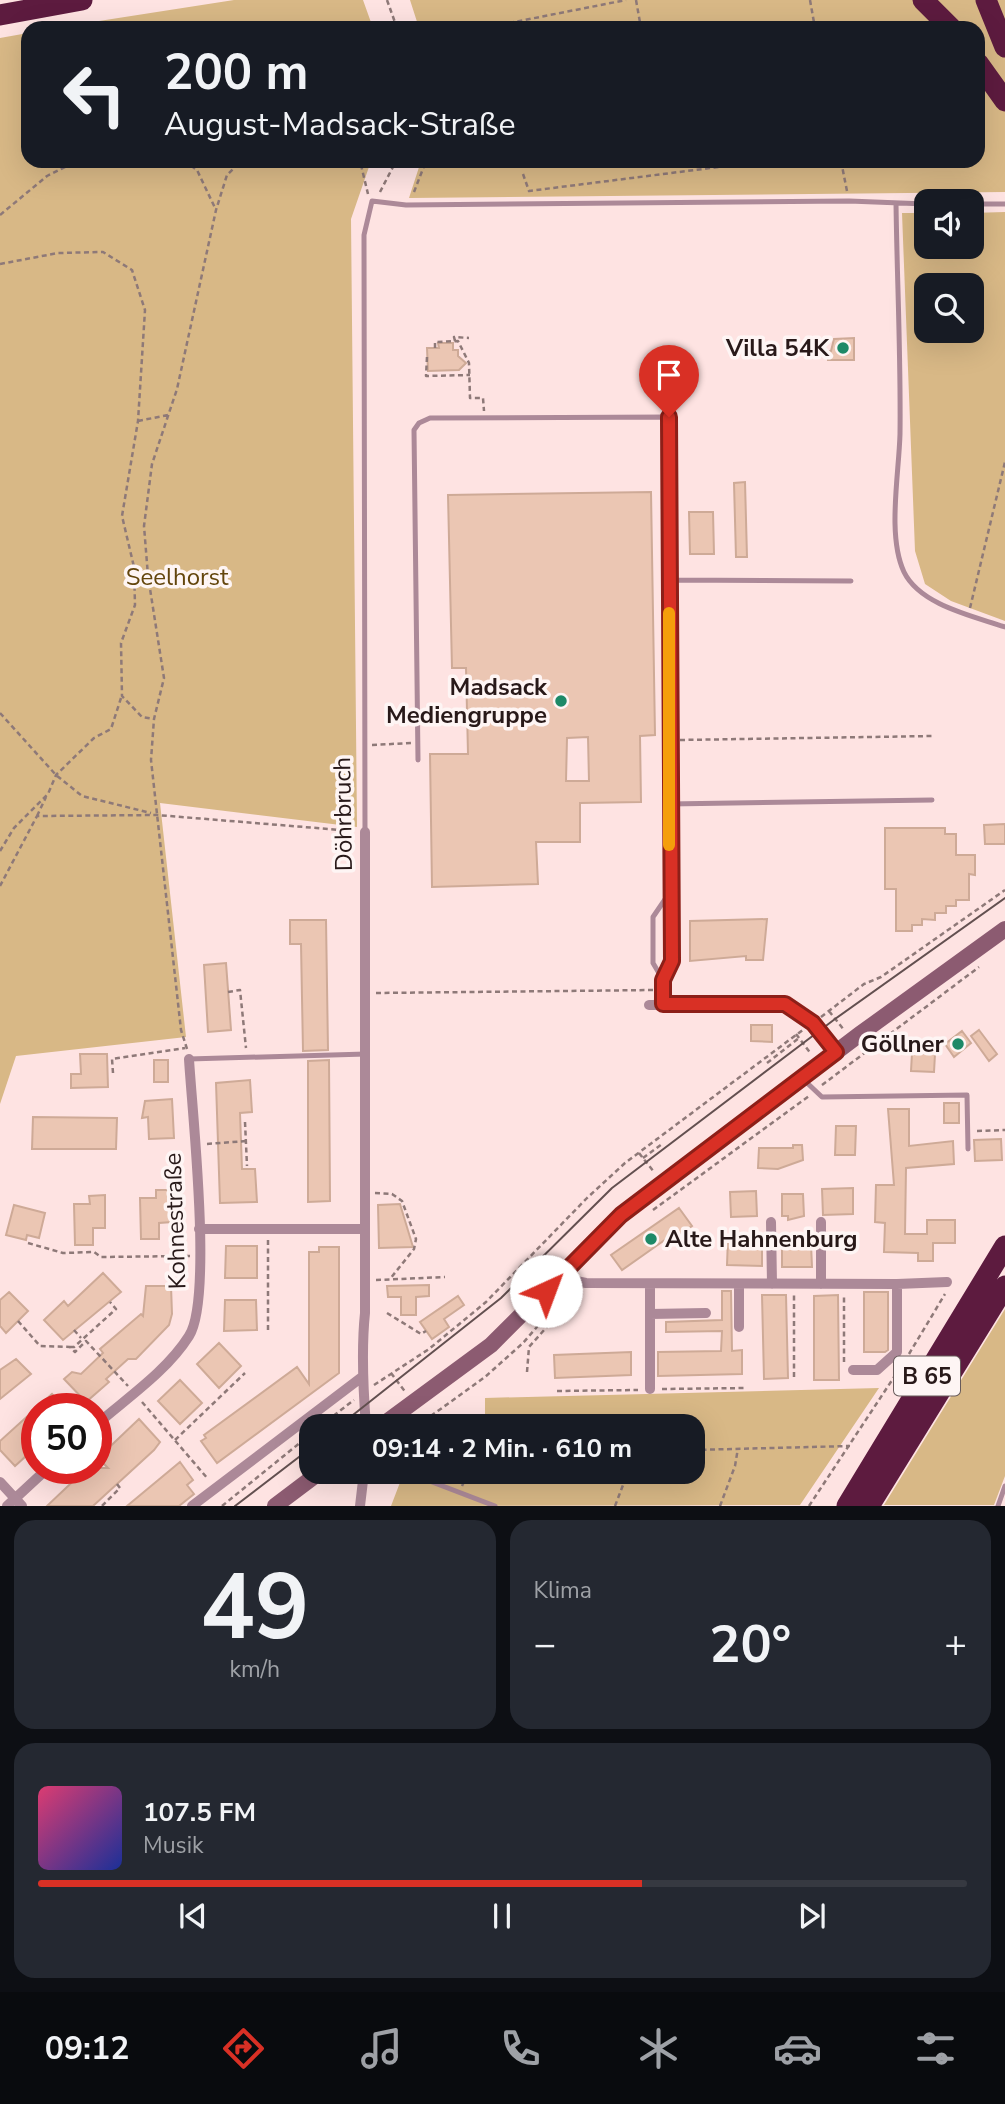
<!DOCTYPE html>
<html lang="de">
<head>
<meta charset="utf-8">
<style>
  :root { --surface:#171b24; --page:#242831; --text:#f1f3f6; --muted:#9ea1a6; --line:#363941; --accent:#d93025 }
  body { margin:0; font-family:"Nunito Sans",sans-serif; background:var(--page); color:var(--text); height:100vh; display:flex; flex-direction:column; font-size:26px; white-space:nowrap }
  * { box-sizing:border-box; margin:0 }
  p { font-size:23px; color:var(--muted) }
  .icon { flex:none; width:38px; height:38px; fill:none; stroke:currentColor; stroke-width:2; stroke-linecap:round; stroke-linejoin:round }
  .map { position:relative; height:1506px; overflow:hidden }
  .side { display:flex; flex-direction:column; gap:14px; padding:14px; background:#0d0f14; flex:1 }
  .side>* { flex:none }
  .banner { position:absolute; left:21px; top:21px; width:964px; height:147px; border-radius:21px; box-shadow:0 7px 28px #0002; background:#171b24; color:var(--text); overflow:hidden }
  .controls { position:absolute; left:914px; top:189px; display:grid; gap:14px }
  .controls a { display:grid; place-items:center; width:70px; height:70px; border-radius:14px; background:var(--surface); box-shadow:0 7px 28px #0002; font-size:35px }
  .speed { position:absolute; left:21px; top:1393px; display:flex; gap:14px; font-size:35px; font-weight:700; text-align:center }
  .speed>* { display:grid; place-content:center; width:91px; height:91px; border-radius:50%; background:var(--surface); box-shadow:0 7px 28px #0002; line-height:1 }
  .speed .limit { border:10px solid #d22; background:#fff; color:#111 }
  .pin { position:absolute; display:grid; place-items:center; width:60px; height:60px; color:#fff; margin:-72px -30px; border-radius:50% 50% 50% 0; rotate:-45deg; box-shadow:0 0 7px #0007 }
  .pin .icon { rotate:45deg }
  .me { position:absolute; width:77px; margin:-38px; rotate:43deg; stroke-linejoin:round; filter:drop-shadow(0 0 5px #0008) }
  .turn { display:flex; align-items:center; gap:24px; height:147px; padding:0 28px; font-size:32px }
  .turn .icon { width:91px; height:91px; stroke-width:2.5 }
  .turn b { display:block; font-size:49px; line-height:60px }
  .big { font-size:52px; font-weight:700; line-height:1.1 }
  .side .widget { flex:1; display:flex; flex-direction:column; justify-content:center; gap:10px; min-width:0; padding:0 24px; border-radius:21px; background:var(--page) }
  .side .dial { align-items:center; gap:0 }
  .dial b { font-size:91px; line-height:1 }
  .song { display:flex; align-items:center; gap:21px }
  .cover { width:84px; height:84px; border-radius:10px; background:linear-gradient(135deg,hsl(340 70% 55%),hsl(230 70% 35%)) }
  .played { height:7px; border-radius:4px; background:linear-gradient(90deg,var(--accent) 65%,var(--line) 65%) }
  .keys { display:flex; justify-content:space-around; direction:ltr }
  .heat { display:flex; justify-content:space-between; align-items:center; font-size:38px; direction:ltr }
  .side .tiles { flex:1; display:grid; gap:14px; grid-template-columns:1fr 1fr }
  .widget:last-child { grid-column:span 2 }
  .trip { position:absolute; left:299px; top:1414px; width:406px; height:70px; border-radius:21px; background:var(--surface); box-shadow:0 7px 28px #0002; font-weight:700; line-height:70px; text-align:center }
  .tabs { display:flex; height:112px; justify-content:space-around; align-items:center; background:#090b0e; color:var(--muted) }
  .tabs .icon { width:49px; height:49px }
  .tabs .selected { color:var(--accent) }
  .tabs b { font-size:32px; color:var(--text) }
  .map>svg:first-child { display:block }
</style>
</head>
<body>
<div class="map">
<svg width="1005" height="1506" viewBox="0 0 1005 1506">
  <rect width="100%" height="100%" fill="#fee3e2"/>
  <path fill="#d8b886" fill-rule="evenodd" d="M234,0H363L373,28H54Z
    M410,0H1005V192L409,198L421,161H978V28H419Z
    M28,33V161H371L351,219L357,827L160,803L186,1037L16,1056L0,1104V38Z
    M1005,212V621L951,601L925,584L915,551L902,213H926V247H971V213ZM926,285H971V331H926Z
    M1005,1309V1476L994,1505H884Z
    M879,1388L800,1505L391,1506L404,1472H693V1426H485V1398Z"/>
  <path fill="#ebc6b3" stroke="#ceaa97" stroke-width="2" fill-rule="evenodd" d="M854,338V360H828V351H831L834,339Z
    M438,343H453V350H458V356L466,363L459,370L428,371L427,348H439Z
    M745,482L747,557H736L734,483Z
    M651,492L655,735L640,736L641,802L580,803V842H536L538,884L432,887L430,754H468L466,668H452L448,495ZM588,737L589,781H566L567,738Z
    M689,512H713L714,554H690Z
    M1005,824V844H985L984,825Z
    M885,828H945V834H956V855H975V875L969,874V900H956V906H946V913H935V920L922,919V925H912V931H896V889H885Z
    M767,919L763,960H746V956L690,961V921Z
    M290,920H326L328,1050L303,1051L301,944H290Z
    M226,963L231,1030L208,1032L204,965Z
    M751,1025H772V1042L751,1041Z
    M979,1030L997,1054L989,1061L971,1036Z
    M962,1031L971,1043L954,1057L945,1044Z
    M912,1053L935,1054L934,1072L911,1071Z
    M80,1054H107L108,1087L71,1088V1074H81Z
    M154,1060H168V1082H154Z
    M329,1060L330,1201L308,1202V1061Z
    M250,1080L252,1112L240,1113L242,1169H255L257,1202L220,1203L216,1083Z
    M172,1099L174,1138L149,1139L148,1117L142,1118L145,1101Z
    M944,1103H959V1123H944Z
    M888,1109H909V1146L953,1141L954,1164L906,1168L905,1234H927V1220H955V1243H933V1261H918V1253L884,1252L885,1223L875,1222L876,1185H894Z
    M33,1117L117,1118L116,1149H32Z
    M836,1126H856L855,1155H835Z
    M1001,1139L1002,1160L975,1161L974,1140Z
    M793,1145H802L803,1160L778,1169L758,1168L759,1148H793Z
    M853,1188V1214L823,1215L822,1189Z
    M156,1190H171L172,1222L159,1223V1239H141L140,1198H156Z
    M756,1191L757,1216L731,1217L730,1192Z
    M782,1194H803L804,1216L788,1220V1216H782Z
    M105,1195V1228H93V1245H75L74,1204H90L89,1196Z
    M400,1204L413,1247L379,1248L378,1205Z
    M14,1205L45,1213L39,1238L27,1235L26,1240L6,1235Z
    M679,1208L692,1226L672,1240L669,1237L622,1270L611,1255Z
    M728,1238L762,1240V1266L727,1265Z
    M811,1244L812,1267H782V1245Z
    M226,1246H257V1278H225Z
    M319,1247H339V1373L217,1463L201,1441L206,1438L204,1435L297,1367L309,1384V1252H319Z
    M103,1273L121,1292L63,1340L44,1320L64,1301L68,1306Z
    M429,1285V1296L416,1297V1315H401V1297H388L387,1286Z
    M146,1286H171L172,1314L169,1325L136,1359H128L106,1379L109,1382L86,1402L64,1379L72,1372L81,1374L103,1353L100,1349L141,1314L143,1316Z
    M722,1291H731L732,1351L742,1350V1374L658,1376V1352L721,1351L722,1331L666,1332V1322L722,1320Z
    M9,1292L28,1311L6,1333L0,1326V1300Z
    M864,1292H888V1350L885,1352H864Z
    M762,1295H786L788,1378L764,1379Z
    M838,1295L839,1380H814V1296Z
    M458,1296L464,1305L444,1319L449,1327L432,1339L420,1322Z
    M225,1300H256L257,1330L224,1331Z
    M219,1343L241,1366L219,1388L197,1364Z
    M631,1352V1375L555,1378L554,1355Z
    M16,1359L31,1374L0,1399V1370Z
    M180,1380L202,1403L180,1424L158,1401Z
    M52,1394L66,1409H37V1446L15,1466L0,1450V1441Z
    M139,1419L160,1442L154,1450L93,1506H47L87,1468H108L98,1458Z
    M180,1462L193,1480L187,1485L194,1494L179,1506H127Z"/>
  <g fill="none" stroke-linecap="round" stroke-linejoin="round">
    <path stroke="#8e7978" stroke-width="2.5" stroke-dasharray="5 3.5" stroke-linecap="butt" d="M387,0L397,28
      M636,0L641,28
      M810,0L815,28
      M484,28L626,0
      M184,161L197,170L216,210
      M353,161L361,165L368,194
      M841,161L847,191
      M523,174L529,191L766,161
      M380,192L396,161
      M414,192L426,161
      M0,215L47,176L77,161
      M0,264L58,253L103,252L132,270L145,310L138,421L122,516L134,567L135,605L121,643L122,696L142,717L154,719
      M455,341L454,337L469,338
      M435,348V342L458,341L469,363L470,398H483L484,411
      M427,357L426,376L470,375
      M138,421L168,415
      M970,608L1005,462
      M0,713L56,775L82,796L151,813
      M680,740L932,736
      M372,745L411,743
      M37,816L46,797
      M0,851L14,828L48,794L56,775L94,738L111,729L121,698
      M0,886L37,816L157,815L353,831
      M228,992L240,990L246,1048
      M376,993L656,990
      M829,1011L844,1030
      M821,1017L864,984L881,977L1005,890
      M796,1034L811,1054
      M187,1049L181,1030L151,760L154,719L164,678L148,576L144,526L152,464L177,389L216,210L227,175L241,161
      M767,1063L799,1038
      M113,1073L112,1059L185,1048
      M822,1085L979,967
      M245,1122L247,1166
      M977,1131L1005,1130
      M207,1144L246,1141
      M639,1153L654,1172
      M643,1158L662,1144
      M375,1193L392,1194L402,1201L416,1239L414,1249L390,1279
      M653,1210L809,1096
      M28,1243L63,1253L94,1252L101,1257L190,1256
      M376,1280L445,1277
      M387,1313L421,1334L426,1331
      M18,1321L40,1346L70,1347L75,1352L86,1341L128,1386
      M74,1330L81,1338
      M268,1330V1240
      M70,1347H74L116,1309L110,1302
      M909,1354L945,1294
      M844,1362V1295
      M527,1372L529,1347L577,1293
      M391,1373L406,1393
      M794,1377V1293
      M374,1385L429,1349L486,1302L587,1198L625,1163L804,1029
      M662,1389L746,1388
      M557,1391L638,1390
      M142,1402L208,1479
      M320,1426L354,1400
      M417,1426L485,1377L523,1343L570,1289
      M175,1440L245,1373
      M693,1450L850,1446
      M333,1478L350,1472
      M462,1486L469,1472
      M102,1506L120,1488L117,1484
      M222,1506L312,1433
      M615,1506L628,1472
      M720,1506L735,1466L738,1448
      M809,1506L904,1362"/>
    <path stroke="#ac8998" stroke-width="5" d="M896,203C897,280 901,357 900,434C899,474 887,536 904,572C920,605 973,616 1005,627
      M971,204H1005
      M669,580L851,581
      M418,760L414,430L419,423L430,418L669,417L672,961L663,980V1004
      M669,804L932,800
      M365,832L364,235L372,201L406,205L849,201L926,204
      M663,980L653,963V917L670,892
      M189,1059L366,1054
      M804,1080L822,1097L967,1095L968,1149
      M406,1472L495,1506
      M998,1506L1005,1486"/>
    <path stroke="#ac8998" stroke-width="10" d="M365,832V1313C361,1351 363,1388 366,1426
      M649,1005L785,1004L813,1023L836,1052
      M771,1222L772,1284
      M199,1229H365
      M565,1271L576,1281L586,1283L897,1284V1352L877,1370H853
      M650,1284V1389
      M739,1284V1327
      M821,1284V1222
      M897,1284L947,1282
      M650,1314L706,1313
      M96,1425C127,1398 167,1371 189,1336C213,1299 192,1111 189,1059
      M0,1482L22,1506
      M7,1506L48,1468
      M192,1506L362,1377
      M360,1506L364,1472"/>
    <path stroke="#8c5b71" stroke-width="16" d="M381,1426L491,1345L621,1215L860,1034L1005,929
      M275,1506L320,1472"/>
    <path stroke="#5d1b3f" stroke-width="21" d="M923,0L951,28
      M986,0L1005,47
      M0,15L82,0
      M978,63L1005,101
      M847,1506L1005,1246
      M869,1506L1005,1286"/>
    <path stroke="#635050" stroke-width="2" d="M339,1426L501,1298L612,1188L835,1019L1005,898
      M235,1506L312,1447"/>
  </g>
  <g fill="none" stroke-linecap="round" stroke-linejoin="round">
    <defs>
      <path id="route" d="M546,1291L621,1215L836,1052L813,1023L785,1004H663V980L672,961L669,417"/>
    </defs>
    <use href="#route" stroke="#8d1f18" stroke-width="18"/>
    <use href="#route" stroke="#d93025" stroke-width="12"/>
    <path stroke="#f59e0b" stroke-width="12" d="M669,845V613"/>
  </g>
  <g fill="#1d8967" stroke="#fef5f4" stroke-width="2.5">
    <circle cx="843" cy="348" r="7"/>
    <circle cx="561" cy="701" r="7"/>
    <circle cx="958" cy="1044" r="7"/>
    <circle cx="651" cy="1239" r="7"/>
  </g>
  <g text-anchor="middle" stroke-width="7" stroke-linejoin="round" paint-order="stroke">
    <rect fill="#fef5f4" stroke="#685b5b" stroke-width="2" x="894" y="1356.5" width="66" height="39" rx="5"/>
    <g font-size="23" font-weight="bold" fill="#281919">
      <text x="927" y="1384">B 65</text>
    </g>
    <g font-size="24" font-weight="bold" fill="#281919" stroke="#fef5f4" text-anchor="end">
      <text x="829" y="356">Villa 54K</text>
      <text x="547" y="695">Madsack<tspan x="547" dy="28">Mediengruppe</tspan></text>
      <text x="944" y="1052">Göllner</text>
      <text x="665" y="1247" text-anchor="start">Alte Hahnenburg</text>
    </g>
    <g font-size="24" fill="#63450c" stroke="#fef5f4">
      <text x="177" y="585">Seelhorst</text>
    </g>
    <g font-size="24" fill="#281919" stroke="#fef5f4">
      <text transform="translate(343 814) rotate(-91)" y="8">Döhrbruch</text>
      <text transform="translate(175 1221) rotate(-92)" y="8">Kohnestraße</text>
    </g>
  </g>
</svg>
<div class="controls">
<a><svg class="icon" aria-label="sound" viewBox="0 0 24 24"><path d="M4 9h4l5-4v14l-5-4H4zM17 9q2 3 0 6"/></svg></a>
<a><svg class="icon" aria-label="search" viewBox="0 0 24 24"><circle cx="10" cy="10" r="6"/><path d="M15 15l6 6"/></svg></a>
</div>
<div class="speed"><div class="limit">50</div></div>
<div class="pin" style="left:669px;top:417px;background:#d93025"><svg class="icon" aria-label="arrive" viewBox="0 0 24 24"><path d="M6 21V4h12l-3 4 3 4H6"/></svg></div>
<svg class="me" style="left:546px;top:1291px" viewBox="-20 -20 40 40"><circle r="19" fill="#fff"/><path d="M0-13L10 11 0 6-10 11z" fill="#d93025"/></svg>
<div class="trip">09:14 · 2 Min. · 610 m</div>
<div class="banner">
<div class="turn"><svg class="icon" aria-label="left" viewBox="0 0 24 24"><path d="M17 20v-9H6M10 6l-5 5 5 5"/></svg><div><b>200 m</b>August-Madsack-Straße</div></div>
</div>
</div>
<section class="side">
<div class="tiles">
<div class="widget dial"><b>49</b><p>km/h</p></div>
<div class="widget"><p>Klima</p>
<div class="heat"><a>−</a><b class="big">20°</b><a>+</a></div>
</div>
<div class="widget">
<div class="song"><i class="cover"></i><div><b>107.5 FM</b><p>Musik</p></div></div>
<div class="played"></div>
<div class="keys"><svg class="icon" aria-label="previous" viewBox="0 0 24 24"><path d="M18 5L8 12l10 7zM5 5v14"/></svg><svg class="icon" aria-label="pause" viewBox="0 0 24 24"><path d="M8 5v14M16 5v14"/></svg><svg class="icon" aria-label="next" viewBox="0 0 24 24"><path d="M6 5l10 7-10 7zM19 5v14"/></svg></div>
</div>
</div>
</section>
<nav class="tabs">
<b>09:12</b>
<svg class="icon selected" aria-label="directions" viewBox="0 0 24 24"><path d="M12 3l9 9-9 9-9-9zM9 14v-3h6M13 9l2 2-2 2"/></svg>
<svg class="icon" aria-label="music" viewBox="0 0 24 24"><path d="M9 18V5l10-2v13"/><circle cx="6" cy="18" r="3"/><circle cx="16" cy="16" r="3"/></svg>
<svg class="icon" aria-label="phone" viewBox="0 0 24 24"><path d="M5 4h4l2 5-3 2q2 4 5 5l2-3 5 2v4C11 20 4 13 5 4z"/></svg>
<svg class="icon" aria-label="climate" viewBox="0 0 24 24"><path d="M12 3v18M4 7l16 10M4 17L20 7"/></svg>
<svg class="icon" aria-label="car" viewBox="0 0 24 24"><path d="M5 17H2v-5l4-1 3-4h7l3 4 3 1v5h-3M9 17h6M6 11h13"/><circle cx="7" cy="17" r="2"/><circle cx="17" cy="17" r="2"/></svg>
<svg class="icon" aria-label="filters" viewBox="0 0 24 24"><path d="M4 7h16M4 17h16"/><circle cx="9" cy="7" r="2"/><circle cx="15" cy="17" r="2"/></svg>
</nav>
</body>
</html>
